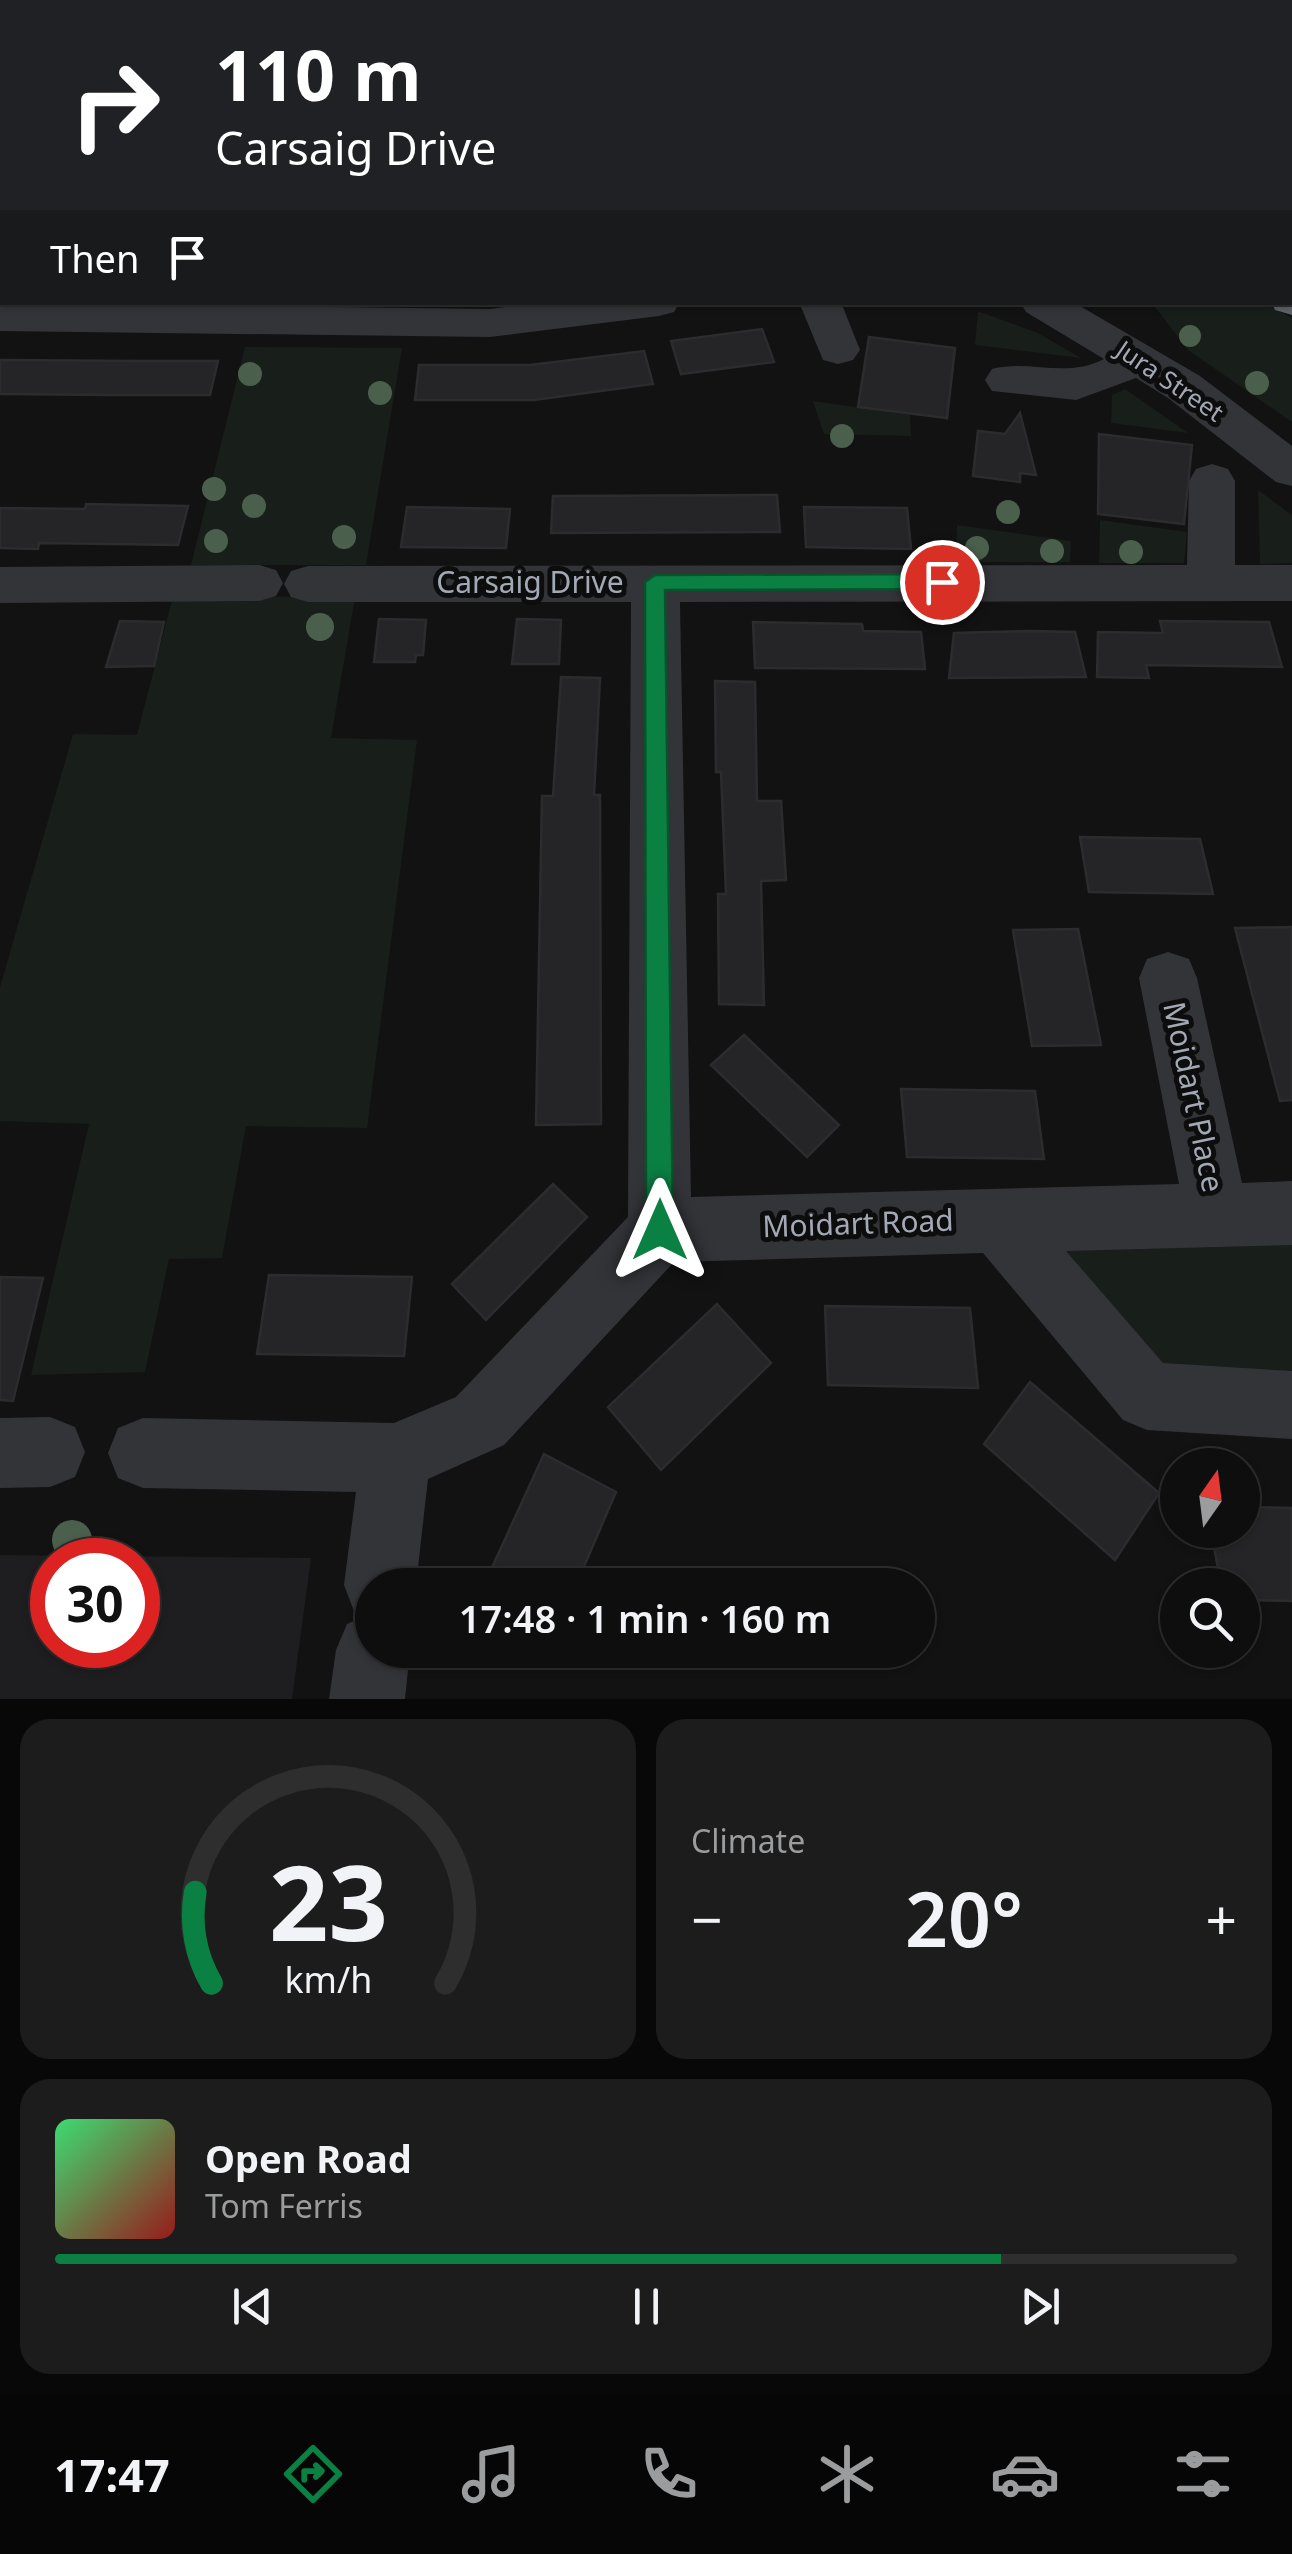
<!DOCTYPE html>
<html lang="en">
<head>
<meta charset="utf-8">
<style>
  :root { --surface:#0e0e0e; --page:#1c1c1c; --text:#f1f3f6; --muted:#9b9c9e; --line:#2e2e2e; --accent:#0b8043 }
  body { margin:0; font-family:"Noto Sans",sans-serif; background:var(--page); color:var(--text); height:100vh; display:flex; flex-direction:column; font-size:38px; white-space:nowrap }
  * { box-sizing:border-box; margin:0 }
  p { font-size:32px; color:var(--muted) }
  .icon { flex:none; width:55px; height:55px; fill:none; stroke:currentColor; stroke-width:2; stroke-linecap:round; stroke-linejoin:round }
  .map { position:relative; height:1699px; overflow:hidden }
  .details { display:flex; flex-direction:column; gap:20px; padding:20px; background:#080808; flex:1 }
  .details>* { flex:none }
  .guide { position:absolute; left:0px; top:0px; width:1292px; height:305px; box-shadow:0 2px 8px #0004,0 0 0 2px var(--line); background:#202124; color:#fff; overflow:hidden }
  .needle { width:65px; rotate:14deg }
  .controls { position:absolute; left:1160px; top:1448px; display:grid; gap:20px }
  .controls a { display:grid; place-items:center; width:100px; height:100px; border-radius:50%; background:var(--surface); box-shadow:0 2px 8px #0004,0 0 0 2px var(--line); font-size:50px }
  .speed { position:absolute; left:30px; top:1538px; display:flex; gap:20px; font-size:50px; font-weight:700; text-align:center }
  .speed>* { display:grid; place-content:center; width:130px; height:130px; border-radius:50%; background:var(--surface); box-shadow:0 2px 8px #0004,0 0 0 2px var(--line); line-height:1 }
  .speed .limit { border:15px solid #d22; background:#fff; color:#111 }
  .pin { position:absolute; display:grid; place-items:center; width:85px; height:85px; color:#fff; margin:-42px; border:5px solid #fff; border-radius:50%; box-shadow:0 2px 10px #0007 }
  .me { position:absolute; width:110px; margin:-55px; rotate:0deg; stroke-linejoin:round; filter:drop-shadow(0 0 8px #0008) }
  .turn { display:flex; align-items:center; gap:35px; height:210px; padding:0 50px; font-size:45px }
  .turn .icon { width:130px; height:130px; stroke-width:2.5 }
  .turn b { display:block; font-size:70px; line-height:85px }
  .then { display:flex; align-items:center; height:95px; padding:0 50px; background:#0003; gap:20px; font-size:38px }
  .big { font-size:75px; font-weight:600; line-height:1.1 }
  .details .tile { flex:1; display:flex; flex-direction:column; justify-content:center; gap:15px; min-width:0; padding:0 35px; border-radius:30px; background:var(--page) }
  .details .dial { align-items:center; gap:0 }
  .dial svg { height:260px; overflow:visible; fill:none; stroke:var(--line); stroke-width:7; stroke-linecap:round; text-anchor:middle }
  .dial text { fill:var(--text); stroke:none }
  .song { display:flex; align-items:center; gap:30px }
  .cover { width:120px; height:120px; border-radius:15px; background:linear-gradient(135deg,hsl(140 70% 55%),hsl(0 70% 35%)) }
  .played { height:10px; border-radius:5px; background:linear-gradient(90deg,var(--accent) 80%,var(--line) 80%) }
  .keys { display:flex; justify-content:space-around; direction:ltr }
  .heat { display:flex; justify-content:space-between; align-items:center; font-size:55px; direction:ltr }
  .details .tiles { flex:1; display:grid; gap:20px; grid-template-columns:1fr 1fr }
  .tile:last-child { grid-column:span 2 }
  .trip { position:absolute; left:355px; top:1568px; width:580px; height:100px; border-radius:50px; background:var(--surface); box-shadow:0 2px 8px #0004,0 0 0 2px var(--line); font-weight:600; line-height:100px; text-align:center }
  .menu { display:flex; height:160px; justify-content:space-around; align-items:center; background:#060606; color:var(--muted) }
  .menu .icon { width:70px; height:70px }
  .menu .active { color:var(--accent) }
  .menu b { font-size:45px; color:var(--text) }
  .map>svg:first-child { display:block }
</style>
</head>
<body>
<div class="map">
<svg width="1292" height="1699" viewBox="0 0 1292 1699">
  <rect width="100%" height="100%" fill="#121213"/>
  <path fill="#1e1e20" fill-rule="evenodd" d="M0,0H499L509,2H2L0,299Z
    M0,1555L311,1558L292,1699H0ZM138,1560V1645H52V1560Z"/>
  <path fill="#181e19" d="M1152,303H1263L1292,318V422L1188,350Z
    M978,311L1038,333L1081,358L975,345Z
    M245,347L402,348L366,565H191Z
    M1125,389L1188,433L1111,423L1112,395Z
    M813,401L910,415L911,436L824,434Z
    M1258,490L1292,515V563L1260,564Z
    M1100,520L1187,532L1184,563H1099Z
    M957,525L1071,541L1070,562H956Z
    M173,596L355,597L331,738L417,740L367,1128L246,1126L222,1258L169,1259L145,1372L31,1375L89,1124L0,1121V987L73,734L137,735Z
    M1292,1213V1405L1147,1396L997,1220Z"/>
  <path fill="#252527" stroke="#2c2c2f" stroke-width="2.5" d="M762,329L774,362L681,374L671,341Z
    M869,337L955,348L947,418L858,407Z
    M644,351L653,384L534,400H415L419,365H530Z
    M0,360L142,361H218L210,395H113L0,394Z
    M1020,413L1036,475L1020,473V482L973,476L978,431L1005,434Z
    M1099,434L1192,445L1184,524L1098,514Z
    M777,495L780,532L551,533L553,496Z
    M86,504L188,506L178,545L39,543L38,549L0,548V508L85,509Z
    M407,507L510,509L506,548L401,547Z
    M804,507L907,508L911,549L806,547Z
    M379,619L426,620L423,655H416L415,662H374Z
    M517,619L561,620L559,664H512Z
    M120,621L164,622L154,666L106,667Z
    M1160,621L1269,622L1282,667L1146,665L1149,678L1097,677L1098,632L1163,633Z
    M753,622L862,624L863,631L921,632L925,669L755,668Z
    M1030,631L1075,632L1086,677L949,678L954,633Z
    M561,677L600,678L594,795H600L601,1124L536,1125L542,796H553Z
    M715,681L755,682L757,801H781L786,880L761,881L764,1005L719,1004L718,894H726L721,772H716Z
    M1080,837L1200,839L1213,894L1089,892Z
    M1292,927V1100L1280,1101L1235,928Z
    M1078,929L1101,1045L1032,1046L1013,930Z
    M744,1035L839,1125L807,1157L711,1065Z
    M901,1089L1035,1091L1044,1159L907,1157Z
    M553,1184L587,1217L486,1320L452,1284Z
    M269,1275L412,1277L404,1356L257,1354Z
    M0,1277L43,1278L13,1401L0,1400Z
    M717,1304L771,1363L661,1470L608,1407Z
    M825,1306L970,1308L978,1388L828,1385Z
    M1030,1382L1159,1493L1115,1560L984,1444Z
    M544,1454L616,1492L576,1585H484Z
    M1242,1507L1292,1508V1601L1242,1600V1585H1221L1211,1530H1242Z"/>
  <g fill="none" stroke-linecap="round" stroke-linejoin="round">
    <path fill="#333438" fill-rule="evenodd" d="M311,0H354L355,2H312Z
      M0,27L2,28V50L0,49Z
      M543,302H680L674,312L659,316L490,337L0,331V303L490,309Z
      M799,302H841L860,350L853,360L838,364L823,360Z
      M1020,302H1073L1200,376L1292,446V486L1276,482L1168,398L1136,378L1076,400L992,391L985,380L992,369C1030,359 1066,379 1104,359L1026,312Z
      M1212,464L1228,469L1235,481V565H1292V601L680,602L691,1197L1179,1184L1139,978L1147,959L1168,952L1189,959L1197,978L1242,1183L1292,1181V1245L1066,1251L1163,1363L1292,1371V1439L1147,1430L1123,1420L983,1253L674,1262L504,1445L428,1479L416,1585H372V1650H410L405,1699H329L336,1650L347,1624L366,1616L354,1611L344,1585L356,1492L143,1488L118,1478L108,1453L118,1428L143,1418L394,1423L456,1397L628,1217L631,602H308L291,597L284,584L291,571L308,566L1187,565L1189,481L1196,469Z
      M259,565L276,570L283,583L276,596L259,601L0,603V567Z
      M50,1417L75,1427L85,1452L75,1477L50,1487L0,1488V1418Z"/>
    <path fill="#5f6269" fill-rule="evenodd" d="M713,0H752L753,2H714Z
      M819,0H857L858,2H820Z
      M1290,205H1292V230H1290Z
      M1290,286L1292,287V315L1275,310L1271,302H1290Z"/>
    <defs>
      <path id="rail" d="M556,0L566,2
        M609,0L617,2"/>
    </defs>
    <use href="#rail" stroke="#46484d" stroke-width="8"/>
    <use href="#rail" stroke="#0d0d0e" stroke-width="5" stroke-dasharray="16" stroke-linecap="butt"/>
  </g>
  <g fill="#4b604c">
    <circle cx="1190" cy="336" r="11"/>
    <circle cx="250" cy="374" r="12"/>
    <circle cx="1257" cy="383" r="12"/>
    <circle cx="380" cy="393" r="12"/>
    <circle cx="842" cy="436" r="12"/>
    <circle cx="214" cy="489" r="12"/>
    <circle cx="254" cy="506" r="12"/>
    <circle cx="1008" cy="512" r="12"/>
    <circle cx="344" cy="537" r="12"/>
    <circle cx="216" cy="541" r="12"/>
    <circle cx="977" cy="548" r="12"/>
    <circle cx="1052" cy="551" r="12"/>
    <circle cx="1131" cy="552" r="12"/>
    <circle cx="320" cy="627" r="14"/>
    <circle cx="72" cy="1540" r="20"/>
  </g>
  <path fill="#0b8043" stroke="#07532c" stroke-width="2.5" d="M942,574L952,582L942,589L665,590L673,1230L669,1240L660,1244L650,1240L646,1230L645,582L655,575Z"/>
  <g text-anchor="middle" stroke-width="10" stroke-linejoin="round" paint-order="stroke">
    <g font-size="25" fill="#a3a9b4" stroke="#0d0d0e">
      <text transform="translate(1170 381) rotate(34)" y="9">Jura Street</text>
    </g>
    <g font-size="30" fill="#a3a9b4" stroke="#0d0d0e">
      <text x="530" y="593">Carsaig Drive</text>
      <text transform="translate(1193 1097) rotate(78)" y="10">Moidart Place</text>
      <text transform="translate(858 1224) rotate(-2)" y="10">Moidart Road</text>
    </g>
  </g>
</svg>
<div class="controls">
<a><svg class="needle" viewBox="-14 -14 28 28"><path d="M0-13l5 13h-10z" fill="#e53935"/><path d="M0 13l5-13h-10z" fill="#9b9c9e"/></svg></a>
<a><svg class="icon" aria-label="search" viewBox="0 0 24 24"><circle cx="10" cy="10" r="6"/><path d="M15 15l6 6"/></svg></a>
</div>
<div class="speed"><div class="limit">30</div></div>
<div class="pin" style="left:942px;top:582px;background:#d93025"><svg class="icon" aria-label="arrive" viewBox="0 0 24 24"><path d="M6 21V4h12l-3 4 3 4H6"/></svg></div>
<svg class="me" style="left:660px;top:1230px" viewBox="-20 -20 40 40"><path d="M0-17L14 15 0 8-14 15z" fill="#0b8043" stroke="#fff" stroke-width="4"/></svg>
<div class="trip">17:48 · 1 min · 160 m</div>
<div class="guide">
<div class="turn"><svg class="icon" aria-label="right" viewBox="0 0 24 24"><path d="M7 20v-9h11M14 6l5 5-5 5"/></svg><div><b>110 m</b>Carsaig Drive</div></div>
<div class="then">Then<svg class="icon" aria-label="arrive" viewBox="0 0 24 24"><path d="M6 21V4h12l-3 4 3 4H6"/></svg></div>
</div>
</div>
<section class="details">
<div class="tiles">
<div class="tile dial"><svg viewBox="0 0 100 80">
<path d="M14 69A42 42 0 1 1 86 69"/>
<path d="M14 69A42 42 0 0 1 9 41" stroke="#0b8043"/>
<text x="50" y="56" font-size="32" font-weight="700">23</text>
<text x="50" y="72" font-size="11">km/h</text>
</svg></div>
<div class="tile"><p>Climate</p>
<div class="heat"><a>−</a><b class="big">20°</b><a>+</a></div>
</div>
<div class="tile">
<div class="song"><i class="cover"></i><div><b>Open Road</b><p>Tom Ferris</p></div></div>
<div class="played"></div>
<div class="keys"><svg class="icon" aria-label="previous" viewBox="0 0 24 24"><path d="M18 5L8 12l10 7zM5 5v14"/></svg><svg class="icon" aria-label="pause" viewBox="0 0 24 24"><path d="M8 5v14M16 5v14"/></svg><svg class="icon" aria-label="next" viewBox="0 0 24 24"><path d="M6 5l10 7-10 7zM19 5v14"/></svg></div>
</div>
</div>
</section>
<nav class="menu">
<b>17:47</b>
<svg class="icon active" aria-label="directions" viewBox="0 0 24 24"><path d="M12 3l9 9-9 9-9-9zM9 14v-3h6M13 9l2 2-2 2"/></svg>
<svg class="icon" aria-label="music" viewBox="0 0 24 24"><path d="M9 18V5l10-2v13"/><circle cx="6" cy="18" r="3"/><circle cx="16" cy="16" r="3"/></svg>
<svg class="icon" aria-label="phone" viewBox="0 0 24 24"><path d="M5 4h4l2 5-3 2q2 4 5 5l2-3 5 2v4C11 20 4 13 5 4z"/></svg>
<svg class="icon" aria-label="climate" viewBox="0 0 24 24"><path d="M12 3v18M4 7l16 10M4 17L20 7"/></svg>
<svg class="icon" aria-label="car" viewBox="0 0 24 24"><path d="M5 17H2v-5l4-1 3-4h7l3 4 3 1v5h-3M9 17h6M6 11h13"/><circle cx="7" cy="17" r="2"/><circle cx="17" cy="17" r="2"/></svg>
<svg class="icon" aria-label="filters" viewBox="0 0 24 24"><path d="M4 7h16M4 17h16"/><circle cx="9" cy="7" r="2"/><circle cx="15" cy="17" r="2"/></svg>
</nav>
</body>
</html>
